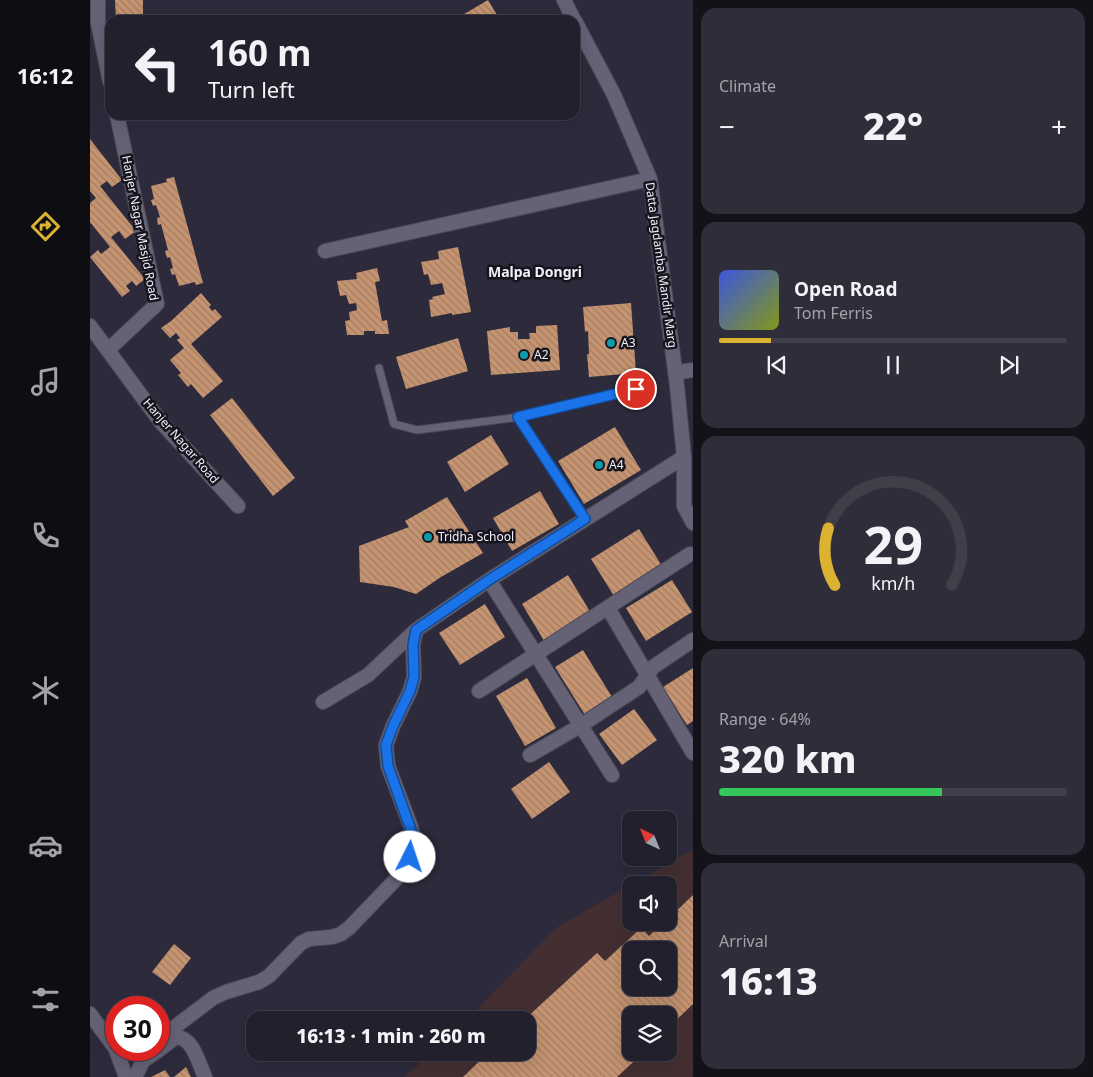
<!DOCTYPE html>
<html lang="en">
<head>
<meta charset="utf-8">
<style>
  :root { --surface:#22202d; --page:#2e2d39; --text:#f1f3f6; --muted:#a2a3aa; --line:#3f3e49; --accent:#dcb233 }
  body { margin:0; font-family:"Noto Sans",sans-serif; background:var(--page); color:var(--text); height:100vh; display:flex; flex-direction:column; font-size:19px; white-space:nowrap }
  * { box-sizing:border-box; margin:0 }
  p { font-size:16px; color:var(--muted) }
  .icon { flex:none; width:28px; height:28px; fill:none; stroke:currentColor; stroke-width:2; stroke-linecap:round; stroke-linejoin:round }
  .map { position:relative; flex:1; overflow:hidden }
  .side { display:flex; flex-direction:column; gap:8px; padding:8px; background:#131219; width:400px }
  .side>* { flex:none }
  .top-card { position:absolute; left:15px; top:15px; width:475px; height:105px; border-radius:15px; box-shadow:0 5px 20px #0002,0 0 0 1px var(--line); background:#22202d; color:var(--text); overflow:hidden }
  .needle { width:32px; rotate:317deg }
  .buttons { position:absolute; left:532px; top:811px; display:grid; gap:10px }
  .buttons a { display:grid; place-items:center; width:55px; height:55px; border-radius:10px; background:var(--surface); box-shadow:0 5px 20px #0002,0 0 0 1px var(--line); font-size:25px }
  .speed { position:absolute; left:15px; top:996px; display:flex; gap:10px; font-size:25px; font-weight:700; text-align:center }
  .speed>* { display:grid; place-content:center; width:65px; height:65px; border-radius:50%; background:var(--surface); box-shadow:0 5px 20px #0002,0 0 0 1px var(--line); line-height:1 }
  .speed .limit { border:8px solid #d22; background:#fff; color:#111 }
  .pin { position:absolute; display:grid; place-items:center; width:42px; height:42px; color:#fff; margin:-21px; border:2px solid #fff; border-radius:50%; box-shadow:0 1px 5px #0007 }
  .me { position:absolute; width:55px; margin:-28px; rotate:4deg; stroke-linejoin:round; filter:drop-shadow(0 0 4px #0008) }
  .turn { display:flex; align-items:center; gap:18px; height:105px; padding:0 20px; font-size:22px }
  .turn .icon { width:65px; height:65px; stroke-width:2.5 }
  .turn b { display:block; font-size:35px; line-height:42px }
  .big { font-size:38px; font-weight:800; line-height:1.1 }
  .side .card { flex:1; display:flex; flex-direction:column; justify-content:center; gap:8px; min-width:0; padding:0 18px; border-radius:15px; background:var(--page) }
  .side .dial { align-items:center; gap:0 }
  .dial svg { height:130px; overflow:visible; fill:none; stroke:var(--line); stroke-width:7; stroke-linecap:round; text-anchor:middle }
  .dial text { fill:var(--text); stroke:none }
  .song { display:flex; align-items:center; gap:15px }
  .cover { width:60px; height:60px; border-radius:8px; background:linear-gradient(135deg,hsl(230 70% 55%),hsl(70 70% 35%)) }
  .played { height:5px; border-radius:2px; background:linear-gradient(90deg,var(--accent) 15%,var(--line) 15%) }
  .keys { display:flex; justify-content:space-around; direction:ltr }
  .heat { display:flex; justify-content:space-between; align-items:center; font-size:28px; direction:ltr }
  .charge { height:8px; border-radius:4px; background:linear-gradient(90deg,#34c759 64%,var(--line) 0) }
  .trip { position:absolute; left:156px; top:1011px; width:290px; height:50px; border-radius:15px; background:var(--surface); box-shadow:0 5px 20px #0002,0 0 0 1px var(--line); font-weight:800; line-height:50px; text-align:center }
  main { display:flex; flex:1; min-height:0 }
  .tab-bar { display:flex; flex-direction:column; width:90px; justify-content:space-around; align-items:center; background:#0e0d12; color:var(--muted) }
  .tab-bar .icon { width:35px; height:35px }
  .tab-bar .selected { color:var(--accent) }
  .tab-bar b { font-size:22px; color:var(--text) }
  .map>svg:first-child { display:block }
</style>
</head>
<body>
<main>
<nav class="tab-bar">
<b>16:12</b>
<svg class="icon selected" aria-label="directions" viewBox="0 0 24 24"><path d="M12 3l9 9-9 9-9-9zM9 14v-3h6M13 9l2 2-2 2"/></svg>
<svg class="icon" aria-label="music" viewBox="0 0 24 24"><path d="M9 18V5l10-2v13"/><circle cx="6" cy="18" r="3"/><circle cx="16" cy="16" r="3"/></svg>
<svg class="icon" aria-label="phone" viewBox="0 0 24 24"><path d="M5 4h4l2 5-3 2q2 4 5 5l2-3 5 2v4C11 20 4 13 5 4z"/></svg>
<svg class="icon" aria-label="climate" viewBox="0 0 24 24"><path d="M12 3v18M4 7l16 10M4 17L20 7"/></svg>
<svg class="icon" aria-label="car" viewBox="0 0 24 24"><path d="M5 17H2v-5l4-1 3-4h7l3 4 3 1v5h-3M9 17h6M6 11h13"/><circle cx="7" cy="17" r="2"/><circle cx="17" cy="17" r="2"/></svg>
<svg class="icon" aria-label="filters" viewBox="0 0 24 24"><path d="M4 7h16M4 17h16"/><circle cx="9" cy="7" r="2"/><circle cx="15" cy="17" r="2"/></svg>
</nav>
<div class="map">
<svg width="603" height="1077" viewBox="0 0 603 1077">
  <defs>
    <pattern id="building-back-hatch" width="6" height="6" patternUnits="userSpaceOnUse" patternTransform="scale(1.25)"><rect width="6" height="6" fill="#c69470"/><path d="M-1 5l2 2M0 0l6 6M5-1l2 2" fill="none" stroke="#a07d65"/></pattern>
  </defs>
  <rect width="100%" height="100%" fill="#2d2a3c"/>
  <path fill="#432f32" fill-rule="evenodd" d="M603,849V1077H314L342,1053L438,1052V1020H377L466,928ZM541,885H579V922H541ZM541,950H579V988H541ZM541,1015H579V1052H541Z"/>
  <path fill="url(#building-back-hatch)" fill-rule="evenodd" d="M25,0H53V20H26Z
    M398,0L410,20H364Z
    M0,139L32,180L22,187L17,181L10,186L46,231L35,239L29,231L21,237L55,279L46,286L42,281L36,286L40,291L32,297L0,257L8,250L11,254L20,247L0,222V203L6,198L0,191Z
    M84,177L113,283L106,285L105,282L89,286L85,274L82,275L80,269L83,268L80,257L77,258L75,251L78,250L71,224L68,225L67,218L70,217L66,205L63,206L61,200L64,199L61,186L77,182L76,179Z
    M368,247L381,312L362,315V313L341,317L339,300L343,299L342,297L355,294L352,283L341,285L338,274L334,275L331,262L349,259L348,251Z
    M287,268L290,281L285,282L292,321L297,320L299,334H285V331H274V335H257L255,321L260,320L259,312L267,310L266,303L259,304L256,295L250,296L247,281L267,279L266,273Z
    M111,293L121,305L119,307L122,311L125,309L132,317L101,344L133,381L113,398L101,384L98,387L88,375L91,373L80,360L94,348L87,340L90,338L86,333L80,338L71,328L81,321Z
    M541,303L546,373L499,377L497,354H499L498,331L495,332L493,307Z
    M467,325L470,370L401,375L397,331L420,327V332H428V339H440L439,333H446V326Z
    M368,338L378,371L316,389L306,357Z
    M142,398L205,478L183,496L120,415Z
    M525,427L551,470L494,504L468,461Z
    M401,435L419,464L375,492L357,462Z
    M450,491L469,524L422,551L403,518Z
    M357,497L393,553L351,577L326,594L304,587L270,582L269,546L319,527L315,521Z
    M549,529L572,566L524,596L501,559Z
    M478,575L502,615L456,644L432,604Z
    M582,580L602,612L556,641L536,608Z
    M395,604L415,637L370,665L349,633Z
    M493,650L522,697L495,715L465,667Z
    M603,668V721L597,725L573,687Z
    M437,678L466,728L435,746L406,696Z
    M544,709L567,740L532,765L509,734Z
    M459,762L480,792L442,819L421,789Z
    M603,895V1004L579,1027V1015H541V1052H554L527,1077H373L399,1052H438V1020H434L507,953L515,961L551,928L559,936L574,922H579V918ZM541,950H579V988H541Z
    M84,944L101,958L80,985L62,972Z
    M96,1067L101,1077H84Z
    M75,1070L80,1077H61Z"/>
  <g fill="none" stroke-linecap="round" stroke-linejoin="round">
    <defs>
      <path id="lane" d="M289,368L304,424L327,430L430,417L546,389
        M428,417L495,519"/>
      <path id="street" d="M8,0V23L20,82
        M474,0L484,20
        M485,21L524,95L560,179L587,386L594,457V506L603,523
        M235,251L560,179
        M0,326L70,421L148,506
        M18,350L67,304L27,115
        M585,373L603,370
        M399,580L522,775
        M518,608L603,753
        M389,691L600,554
        M233,702L278,675L326,630
        M440,755L490,726L549,687L563,667L603,640
        M0,1014L26,1049
        M69,1039L123,998L136,992L169,982L179,976L211,943L219,939L242,937L251,934L259,928L312,873L320,857L324,840L321,827L298,766L296,745L303,726L320,691L324,677L323,645L326,630L399,580L594,457
        M26,1050L36,1077
        M69,1050L86,1037C103,1037 109,1064 115,1077
        M45,1077L53,1061L69,1050"/>
    </defs>
    <use href="#lane" stroke="#4b4857" stroke-width="9"/>
    <use href="#street" stroke="#4b4857" stroke-width="16"/>
    <use href="#lane" stroke="#656276" stroke-width="7"/>
    <use href="#street" stroke="#656276" stroke-width="14"/>
  </g>
  <g fill="none" stroke-linecap="round" stroke-linejoin="round">
    <defs>
      <path id="route" d="M320,857L324,840L320,827L298,766L296,745L303,726L320,691L324,677L323,645L326,630L399,580L495,519L428,417L546,389"/>
    </defs>
    <use href="#route" stroke="#114b97" stroke-width="12"/>
    <use href="#route" stroke="#1a73e8" stroke-width="9"/>
  </g>
  <g fill="#0f9aa8" stroke="#16141c" stroke-width="2">
    <circle cx="521" cy="343" r="5"/>
    <circle cx="434" cy="355" r="5"/>
    <circle cx="509" cy="465" r="5"/>
    <circle cx="338" cy="537" r="5"/>
  </g>
  <g text-anchor="middle" stroke-width="5" stroke-linejoin="round" paint-order="stroke">
    <g font-size="12" fill="#f2f0fc" stroke="#16141c">
      <text transform="translate(50 228) rotate(79)" y="4">Hanjer Nagar Masjid Road</text>
      <text transform="translate(571 265) rotate(82)" y="4">Datta Jagdamba Mandir Marg</text>
      <text transform="translate(91 441) rotate(49)" y="4">Hanjer Nagar Road</text>
    </g>
    <g font-size="12" fill="#f2f0fc" stroke="#16141c" text-anchor="start">
      <text x="531" y="347">A3</text>
      <text x="444" y="359">A2</text>
      <text x="519" y="469">A4</text>
      <text x="348" y="541">Tridha School</text>
    </g>
    <g font-size="14" font-weight="bold" fill="#f2f0fc" stroke="#16141c">
      <text x="445" y="277">Malpa Dongri</text>
    </g>
  </g>
</svg>
<div class="buttons">
<a><svg class="needle" viewBox="-14 -14 28 28"><path d="M0-13l5 13h-10z" fill="#e53935"/><path d="M0 13l5-13h-10z" fill="#a2a3aa"/></svg></a>
<a><svg class="icon" aria-label="sound" viewBox="0 0 24 24"><path d="M4 9h4l5-4v14l-5-4H4zM17 9q2 3 0 6"/></svg></a>
<a><svg class="icon" aria-label="search" viewBox="0 0 24 24"><circle cx="10" cy="10" r="6"/><path d="M15 15l6 6"/></svg></a>
<a><svg class="icon" aria-label="layers" viewBox="0 0 24 24"><path d="M12 4l9 5-9 5-9-5zM3 14l9 5 9-5"/></svg></a>
</div>
<div class="speed"><div class="limit">30</div></div>
<div class="pin" style="left:546px;top:389px;background:#d93025"><svg class="icon" aria-label="arrive" viewBox="0 0 24 24"><path d="M6 21V4h12l-3 4 3 4H6"/></svg></div>
<svg class="me" style="left:320px;top:857px" viewBox="-20 -20 40 40"><circle r="19" fill="#fff"/><path d="M0-13L10 11 0 6-10 11z" fill="#1a73e8"/></svg>
<div class="trip">16:13 · 1 min · 260 m</div>
<div class="top-card">
<div class="turn"><svg class="icon" aria-label="left" viewBox="0 0 24 24"><path d="M17 20v-9H6M10 6l-5 5 5 5"/></svg><div><b>160 m</b>Turn left</div></div>
</div>
</div>
<section class="side">
<div class="card"><p>Climate</p>
<div class="heat"><a>−</a><b class="big">22°</b><a>+</a></div>
</div>
<div class="card">
<div class="song"><i class="cover"></i><div><b>Open Road</b><p>Tom Ferris</p></div></div>
<div class="played"></div>
<div class="keys"><svg class="icon" aria-label="previous" viewBox="0 0 24 24"><path d="M18 5L8 12l10 7zM5 5v14"/></svg><svg class="icon" aria-label="pause" viewBox="0 0 24 24"><path d="M8 5v14M16 5v14"/></svg><svg class="icon" aria-label="next" viewBox="0 0 24 24"><path d="M6 5l10 7-10 7zM19 5v14"/></svg></div>
</div>
<div class="card dial"><svg viewBox="0 0 100 80">
<path d="M14 69A42 42 0 1 1 86 69"/>
<path d="M14 69A42 42 0 0 1 10 34" stroke="#dcb233"/>
<text x="50" y="56" font-size="32" font-weight="700">29</text>
<text x="50" y="72" font-size="11">km/h</text>
</svg></div>
<div class="card"><p>Range · 64%</p><b class="big">320 km</b><div class="charge"></div></div>
<div class="card"><p>Arrival</p><b class="big">16:13</b></div>
</section>
</main>
</body>
</html>
